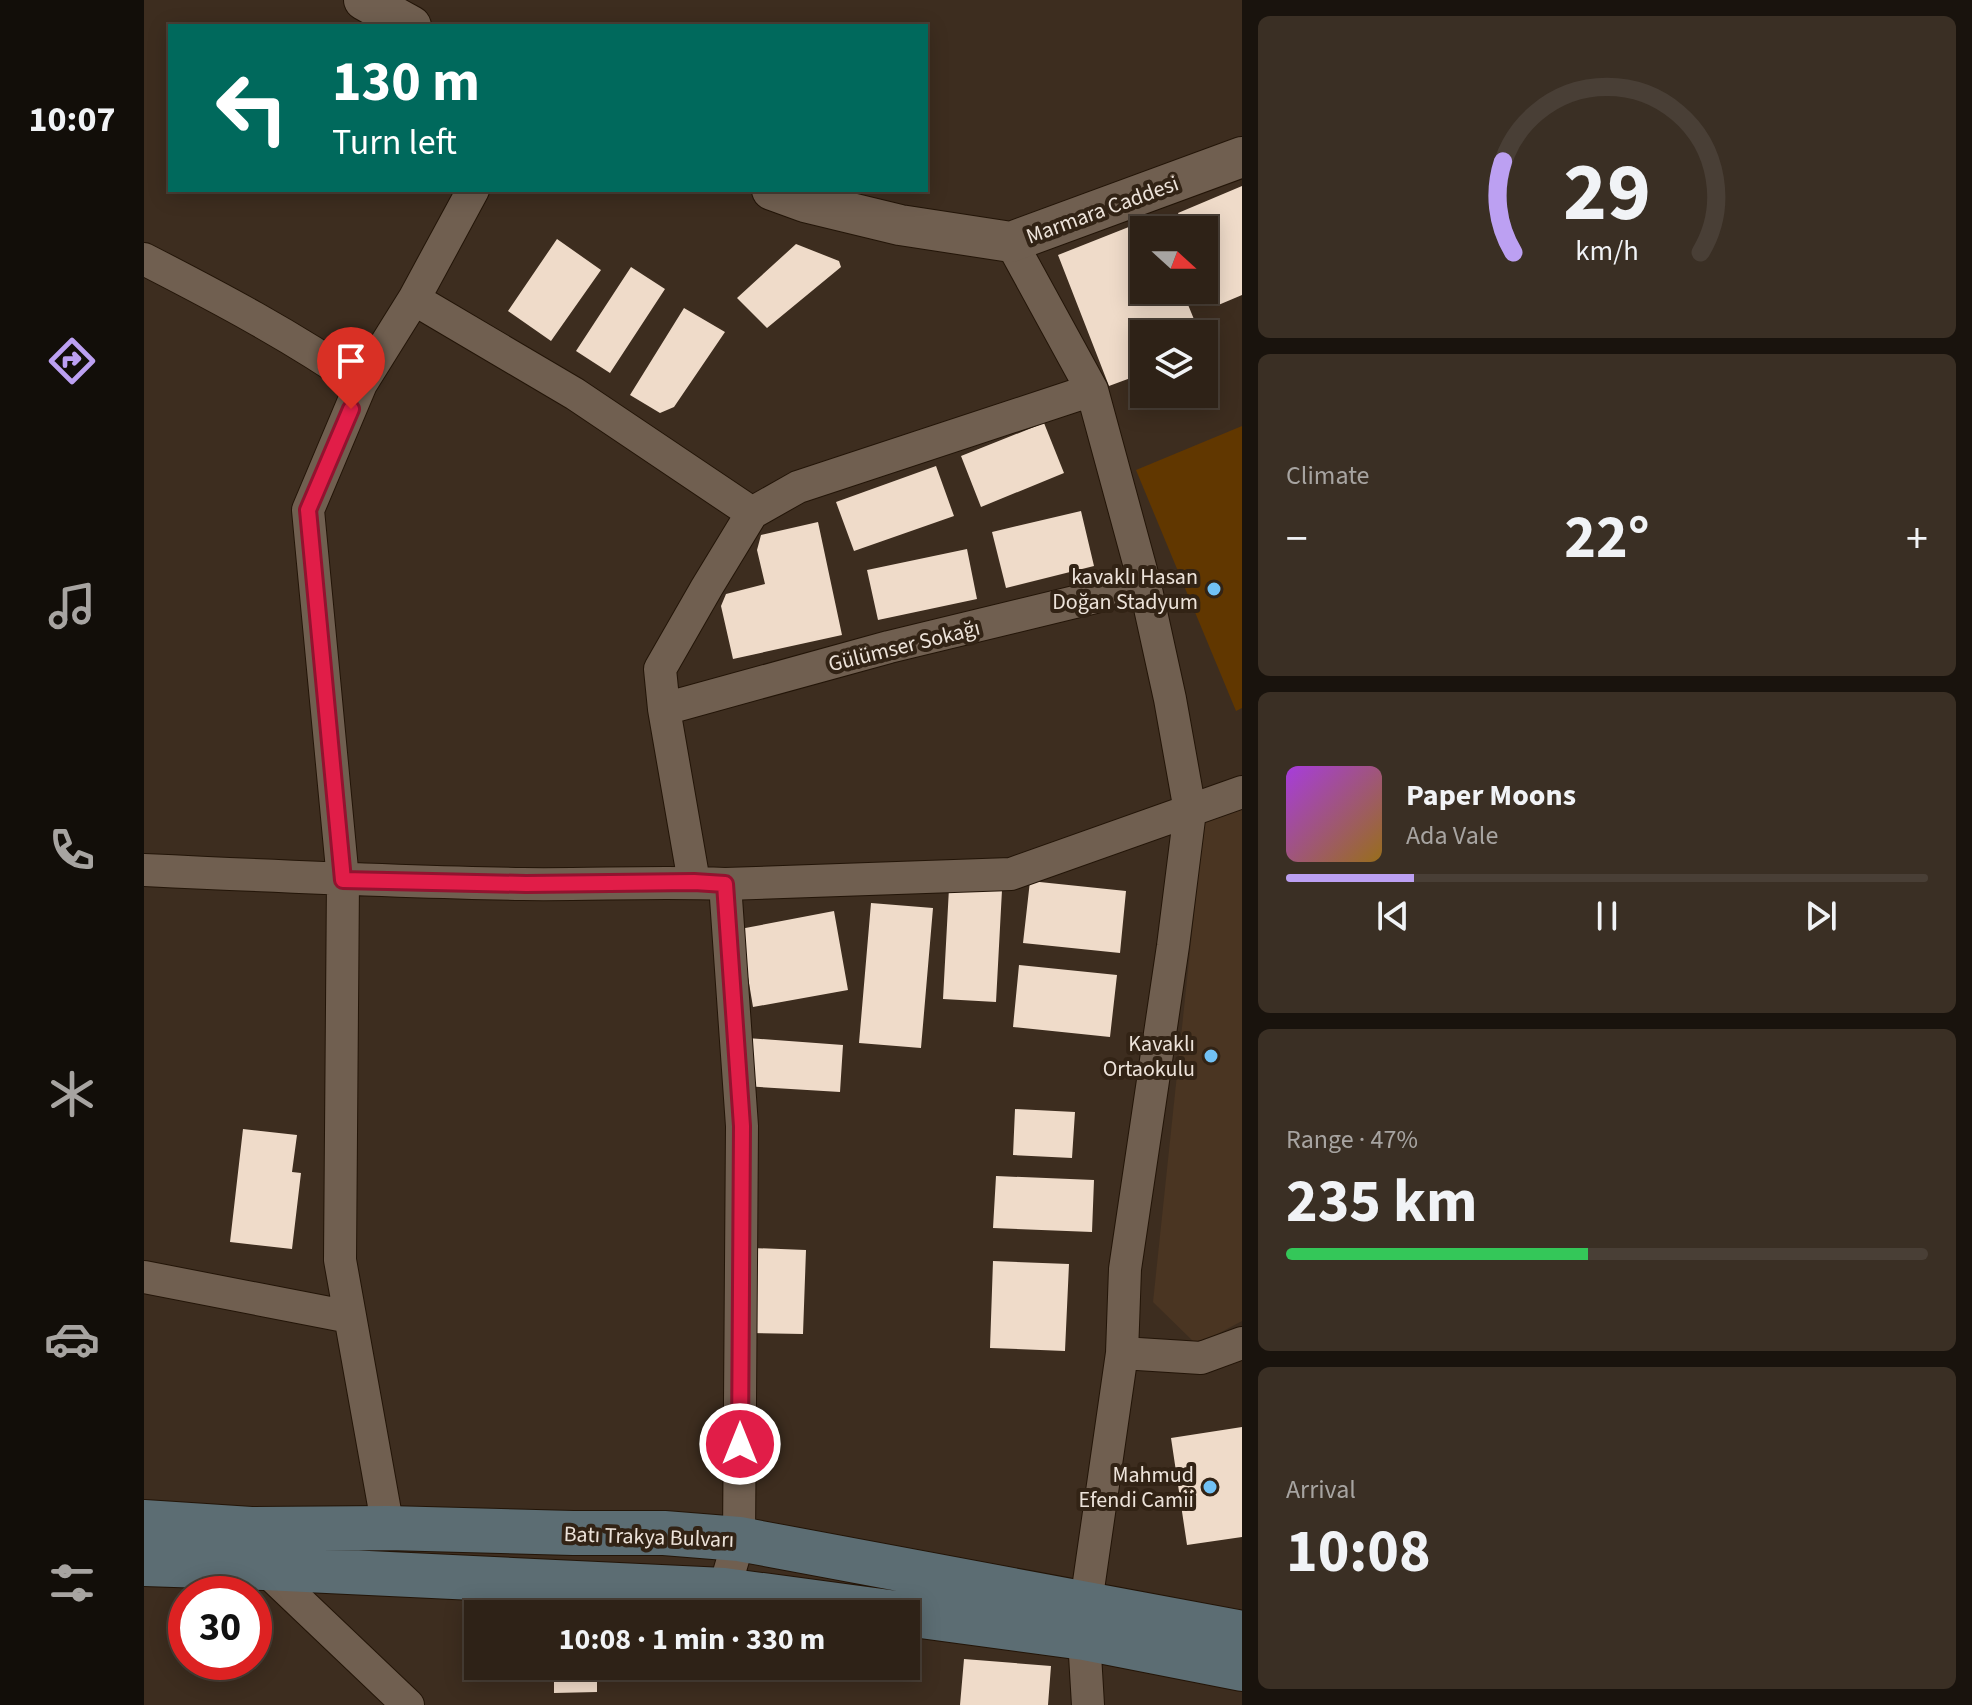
<!DOCTYPE html>
<html lang="en">
<head>
<meta charset="utf-8">
<style>
  :root { --surface:#2e2217; --page:#3a2f24; --text:#f1f3f6; --muted:#a7a4a1; --line:#493f36; --accent:#bca0f2 }
  body { margin:0; font-family:"Source Sans 3",sans-serif; background:var(--page); color:var(--text); height:100vh; display:flex; flex-direction:column; font-size:30px; white-space:nowrap }
  * { box-sizing:border-box; margin:0 }
  p { font-size:26px; color:var(--muted) }
  .icon { flex:none; width:44px; height:44px; fill:none; stroke:currentColor; stroke-width:2; stroke-linecap:round; stroke-linejoin:round }
  .map { position:relative; flex:1; overflow:hidden }
  .side { display:flex; flex-direction:column; gap:16px; padding:16px; background:#19130d; width:730px }
  .side>* { flex:none }
  .hud { position:absolute; left:24px; top:24px; width:760px; height:168px; border-radius:0px; box-shadow:0 4px 20px #0003,0 0 0 2px var(--line); background:#00695c; color:#fff; overflow:hidden }
  .needle { width:52px; rotate:111deg }
  .tools { position:absolute; left:986px; top:216px; display:grid; gap:16px }
  .tools a { display:grid; place-items:center; width:88px; height:88px; border-radius:0px; background:var(--surface); box-shadow:0 4px 20px #0003,0 0 0 2px var(--line); font-size:40px }
  .speed { position:absolute; left:24px; top:1576px; display:flex; gap:16px; font-size:40px; font-weight:700; text-align:center }
  .speed>* { display:grid; place-content:center; width:104px; height:104px; border-radius:50%; background:var(--surface); box-shadow:0 4px 20px #0003,0 0 0 2px var(--line); line-height:1 }
  .speed .limit { border:12px solid #d22; background:#fff; color:#111 }
  .pin { position:absolute; display:grid; place-items:center; width:68px; height:68px; color:#fff; margin:-82px -34px; border-radius:50% 50% 50% 0; rotate:-45deg; box-shadow:0 0 8px #0007 }
  .pin .icon { rotate:45deg }
  .me { position:absolute; width:88px; margin:-44px; rotate:0deg; stroke-linejoin:round; filter:drop-shadow(0 0 6px #0008) }
  .turn { display:flex; align-items:center; gap:28px; height:168px; padding:0 32px; font-size:36px }
  .turn .icon { width:104px; height:104px; stroke-width:2.5 }
  .turn b { display:block; font-size:56px; line-height:68px }
  .big { font-size:60px; font-weight:700; line-height:1.1 }
  .side .card { flex:1; display:flex; flex-direction:column; justify-content:center; gap:12px; min-width:0; padding:0 28px; border-radius:12px; background:var(--page) }
  .side .dial { align-items:center; gap:0 }
  .dial svg { height:208px; overflow:visible; fill:none; stroke:var(--line); stroke-width:7; stroke-linecap:round; text-anchor:middle }
  .dial text { fill:var(--text); stroke:none }
  .song { display:flex; align-items:center; gap:24px }
  .cover { width:96px; height:96px; border-radius:12px; background:linear-gradient(135deg,hsl(280 70% 55%),hsl(40 70% 35%)) }
  .played { height:8px; border-radius:4px; background:linear-gradient(90deg,var(--accent) 20%,var(--line) 20%) }
  .keys { display:flex; justify-content:space-around; direction:ltr }
  .heat { display:flex; justify-content:space-between; align-items:center; font-size:44px; direction:ltr }
  .charge { height:12px; border-radius:6px; background:linear-gradient(90deg,#34c759 47%,var(--line) 0) }
  .trip { position:absolute; left:320px; top:1600px; width:456px; height:80px; border-radius:0px; background:var(--surface); box-shadow:0 4px 20px #0003,0 0 0 2px var(--line); font-weight:700; line-height:80px; text-align:center }
  main { display:flex; flex:1; min-height:0 }
  .menu { display:flex; flex-direction:column; width:144px; justify-content:space-around; align-items:center; background:#120e09; color:var(--muted) }
  .menu .icon { width:56px; height:56px }
  .menu .on { color:var(--accent) }
  .menu b { font-size:36px; color:var(--text) }
  .map>svg:first-child { display:block }
</style>
</head>
<body>
<main>
<nav class="menu">
<b>10:07</b>
<svg class="icon on" aria-label="directions" viewBox="0 0 24 24"><path d="M12 3l9 9-9 9-9-9zM9 14v-3h6M13 9l2 2-2 2"/></svg>
<svg class="icon" aria-label="music" viewBox="0 0 24 24"><path d="M9 18V5l10-2v13"/><circle cx="6" cy="18" r="3"/><circle cx="16" cy="16" r="3"/></svg>
<svg class="icon" aria-label="phone" viewBox="0 0 24 24"><path d="M5 4h4l2 5-3 2q2 4 5 5l2-3 5 2v4C11 20 4 13 5 4z"/></svg>
<svg class="icon" aria-label="climate" viewBox="0 0 24 24"><path d="M12 3v18M4 7l16 10M4 17L20 7"/></svg>
<svg class="icon" aria-label="car" viewBox="0 0 24 24"><path d="M5 17H2v-5l4-1 3-4h7l3 4 3 1v5h-3M9 17h6M6 11h13"/><circle cx="7" cy="17" r="2"/><circle cx="17" cy="17" r="2"/></svg>
<svg class="icon" aria-label="filters" viewBox="0 0 24 24"><path d="M4 7h16M4 17h16"/><circle cx="9" cy="7" r="2"/><circle cx="15" cy="17" r="2"/></svg>
</nav>
<div class="map">
<svg width="1098" height="1705" viewBox="0 0 1098 1705">
  <rect width="100%" height="100%" fill="#3d2d1f"/>
  <path fill="#4a3522" d="M1098,786V1321L1053,1345L1009,1302L1061,809Z"/>
  <path fill="#613700" d="M1098,426V708L1092,711L992,470Z"/>
  <path fill="#efdbc9" d="M1098,186V295L1072,306L1060,276V230H1041L1034,213Z
    M1010,217L1015,230H1000V290H1038L1056,334H1000V373L965,386L914,255Z
    M413,239L457,270L407,341L364,311Z
    M652,244L695,261L697,267L623,328L593,298Z
    M487,267L521,289L466,373L432,351Z
    M540,308L581,332L530,407L516,413L486,395Z
    M900,423L920,473L837,507L817,456Z
    M792,466L810,516L710,551L692,502Z
    M937,511L950,566L862,588L848,532Z
    M674,522L698,635L589,659L577,606L582,594L621,584L613,550L617,535Z
    M823,549L833,599L734,620L723,570Z
    M886,881L982,891L976,953L879,943Z
    M805,888L858,890L852,1002L799,999Z
    M727,903L789,908L777,1048L715,1043Z
    M690,911L704,990L609,1007L596,929Z
    M875,965L973,975L966,1037L869,1027Z
    M603,1038L699,1045L696,1092L600,1086Z
    M871,1109L931,1112L928,1158L869,1155Z
    M99,1129L153,1135L148,1172L157,1173L148,1249L86,1242Z
    M852,1176L950,1180L948,1232L849,1228Z
    M608,1248L662,1250L659,1334L605,1333Z
    M849,1261L925,1264L921,1351L846,1348Z
    M1098,1427V1537L1043,1545L1027,1438Z
    M452,1599V1614H409V1600Z
    M820,1659L907,1666L904,1705H816Z
    M410,1666H453V1692L410,1693Z"/>
  <g fill="none" stroke-linecap="round" stroke-linejoin="round">
    <defs>
      <path id="minor" d="M867,242L948,390L1001,585L1026,699L1046,811L1029,946L981,1269L978,1353L942,1603L940,1638L944,1705
        M0,259C74,297 148,336 217,384
        M270,299L431,394L608,513
        M520,709L745,647L1001,585
        M0,870C126,876 252,882 379,884C446,885 514,881 581,884L867,874L1098,792
        M550,882L520,709L516,669L563,587L608,513L654,487L948,390
        M0,1277L206,1317
        M978,1353L1057,1358L1098,1343
        M244,1528L196,1260L199,880L164,510L217,384L270,299L329,190
        M120,1568L264,1705
        M580,1590L595,1539L598,1126L581,884"/>
      <path id="tertiary" d="M220,0L267,26
        M628,190L661,202L756,225L867,242L1098,157"/>
      <path id="secondary" d="M0,1522L107,1529L244,1528L429,1533H520L595,1539L1098,1633
        M0,1564L120,1568L580,1590L760,1614
        M762,1614L940,1638L1098,1669"/>
    </defs>
    <use href="#minor" stroke="#231508" stroke-width="34"/>
    <use href="#tertiary" stroke="#231508" stroke-width="42"/>
    <use href="#secondary" stroke="#231508" stroke-width="46"/>
    <use href="#minor" stroke="#705f50" stroke-width="32"/>
    <use href="#tertiary" stroke="#705f50" stroke-width="40"/>
    <use href="#secondary" stroke="#5c6d73" stroke-width="44"/>
  </g>
  <g fill="none" stroke-linecap="round" stroke-linejoin="round">
    <defs>
      <path id="route" d="M207,409L164,510L199,880L382,884L550,882L581,884L598,1126L596,1444"/>
    </defs>
    <use href="#route" stroke="#92132f" stroke-width="20"/>
    <use href="#route" stroke="#e11d48" stroke-width="14"/>
  </g>
  <g fill="#71c1f5" stroke="#322315" stroke-width="3">
    <circle cx="1070" cy="589" r="8"/>
    <circle cx="1067" cy="1056" r="8"/>
    <circle cx="1066" cy="1487" r="8"/>
  </g>
  <g text-anchor="middle" stroke-width="8" stroke-linejoin="round" paint-order="stroke">
    <g font-size="22" fill="#ede3da" stroke="#322315">
      <text transform="translate(958 209) rotate(-20)" y="8">Marmara Caddesi</text>
      <text transform="translate(760 645) rotate(-14)" y="8">Gülümser Sokağı</text>
      <text transform="translate(505 1536) rotate(2)" y="8">Batı Trakya Bulvarı</text>
    </g>
    <g font-size="22" fill="#ede3da" stroke="#322315" text-anchor="end">
      <text x="1054" y="584">kavaklı Hasan<tspan x="1054" dy="25">Doğan Stadyum</tspan></text>
      <text x="1051" y="1051">Kavaklı<tspan x="1051" dy="25">Ortaokulu</tspan></text>
      <text x="1050" y="1482">Mahmud<tspan x="1050" dy="25">Efendi Camii</tspan></text>
    </g>
  </g>
</svg>
<div class="tools">
<a><svg class="needle" viewBox="-14 -14 28 28"><path d="M0-13l5 13h-10z" fill="#e53935"/><path d="M0 13l5-13h-10z" fill="#a7a4a1"/></svg></a>
<a><svg class="icon" aria-label="layers" viewBox="0 0 24 24"><path d="M12 4l9 5-9 5-9-5zM3 14l9 5 9-5"/></svg></a>
</div>
<div class="speed"><div class="limit">30</div></div>
<div class="pin" style="left:207px;top:409px;background:#d93025"><svg class="icon" aria-label="arrive" viewBox="0 0 24 24"><path d="M6 21V4h12l-3 4 3 4H6"/></svg></div>
<svg class="me" style="left:596px;top:1444px" viewBox="-20 -20 40 40"><circle r="17" fill="#e11d48" stroke="#fff" stroke-width="3"/><path d="M0-11L8 9 0 5-8 9z" fill="#fff"/></svg>
<div class="trip">10:08 · 1 min · 330 m</div>
<div class="hud">
<div class="turn"><svg class="icon" aria-label="left" viewBox="0 0 24 24"><path d="M17 20v-9H6M10 6l-5 5 5 5"/></svg><div><b>130 m</b>Turn left</div></div>
</div>
</div>
<section class="side">
<div class="card dial"><svg viewBox="0 0 100 80">
<path d="M14 69A42 42 0 1 1 86 69"/>
<path d="M14 69A42 42 0 0 1 10 34" stroke="#bca0f2"/>
<text x="50" y="56" font-size="32" font-weight="700">29</text>
<text x="50" y="72" font-size="11">km/h</text>
</svg></div>
<div class="card"><p>Climate</p>
<div class="heat"><a>−</a><b class="big">22°</b><a>+</a></div>
</div>
<div class="card">
<div class="song"><i class="cover"></i><div><b>Paper Moons</b><p>Ada Vale</p></div></div>
<div class="played"></div>
<div class="keys"><svg class="icon" aria-label="previous" viewBox="0 0 24 24"><path d="M18 5L8 12l10 7zM5 5v14"/></svg><svg class="icon" aria-label="pause" viewBox="0 0 24 24"><path d="M8 5v14M16 5v14"/></svg><svg class="icon" aria-label="next" viewBox="0 0 24 24"><path d="M6 5l10 7-10 7zM19 5v14"/></svg></div>
</div>
<div class="card"><p>Range · 47%</p><b class="big">235 km</b><div class="charge"></div></div>
<div class="card"><p>Arrival</p><b class="big">10:08</b></div>
</section>
</main>
</body>
</html>
